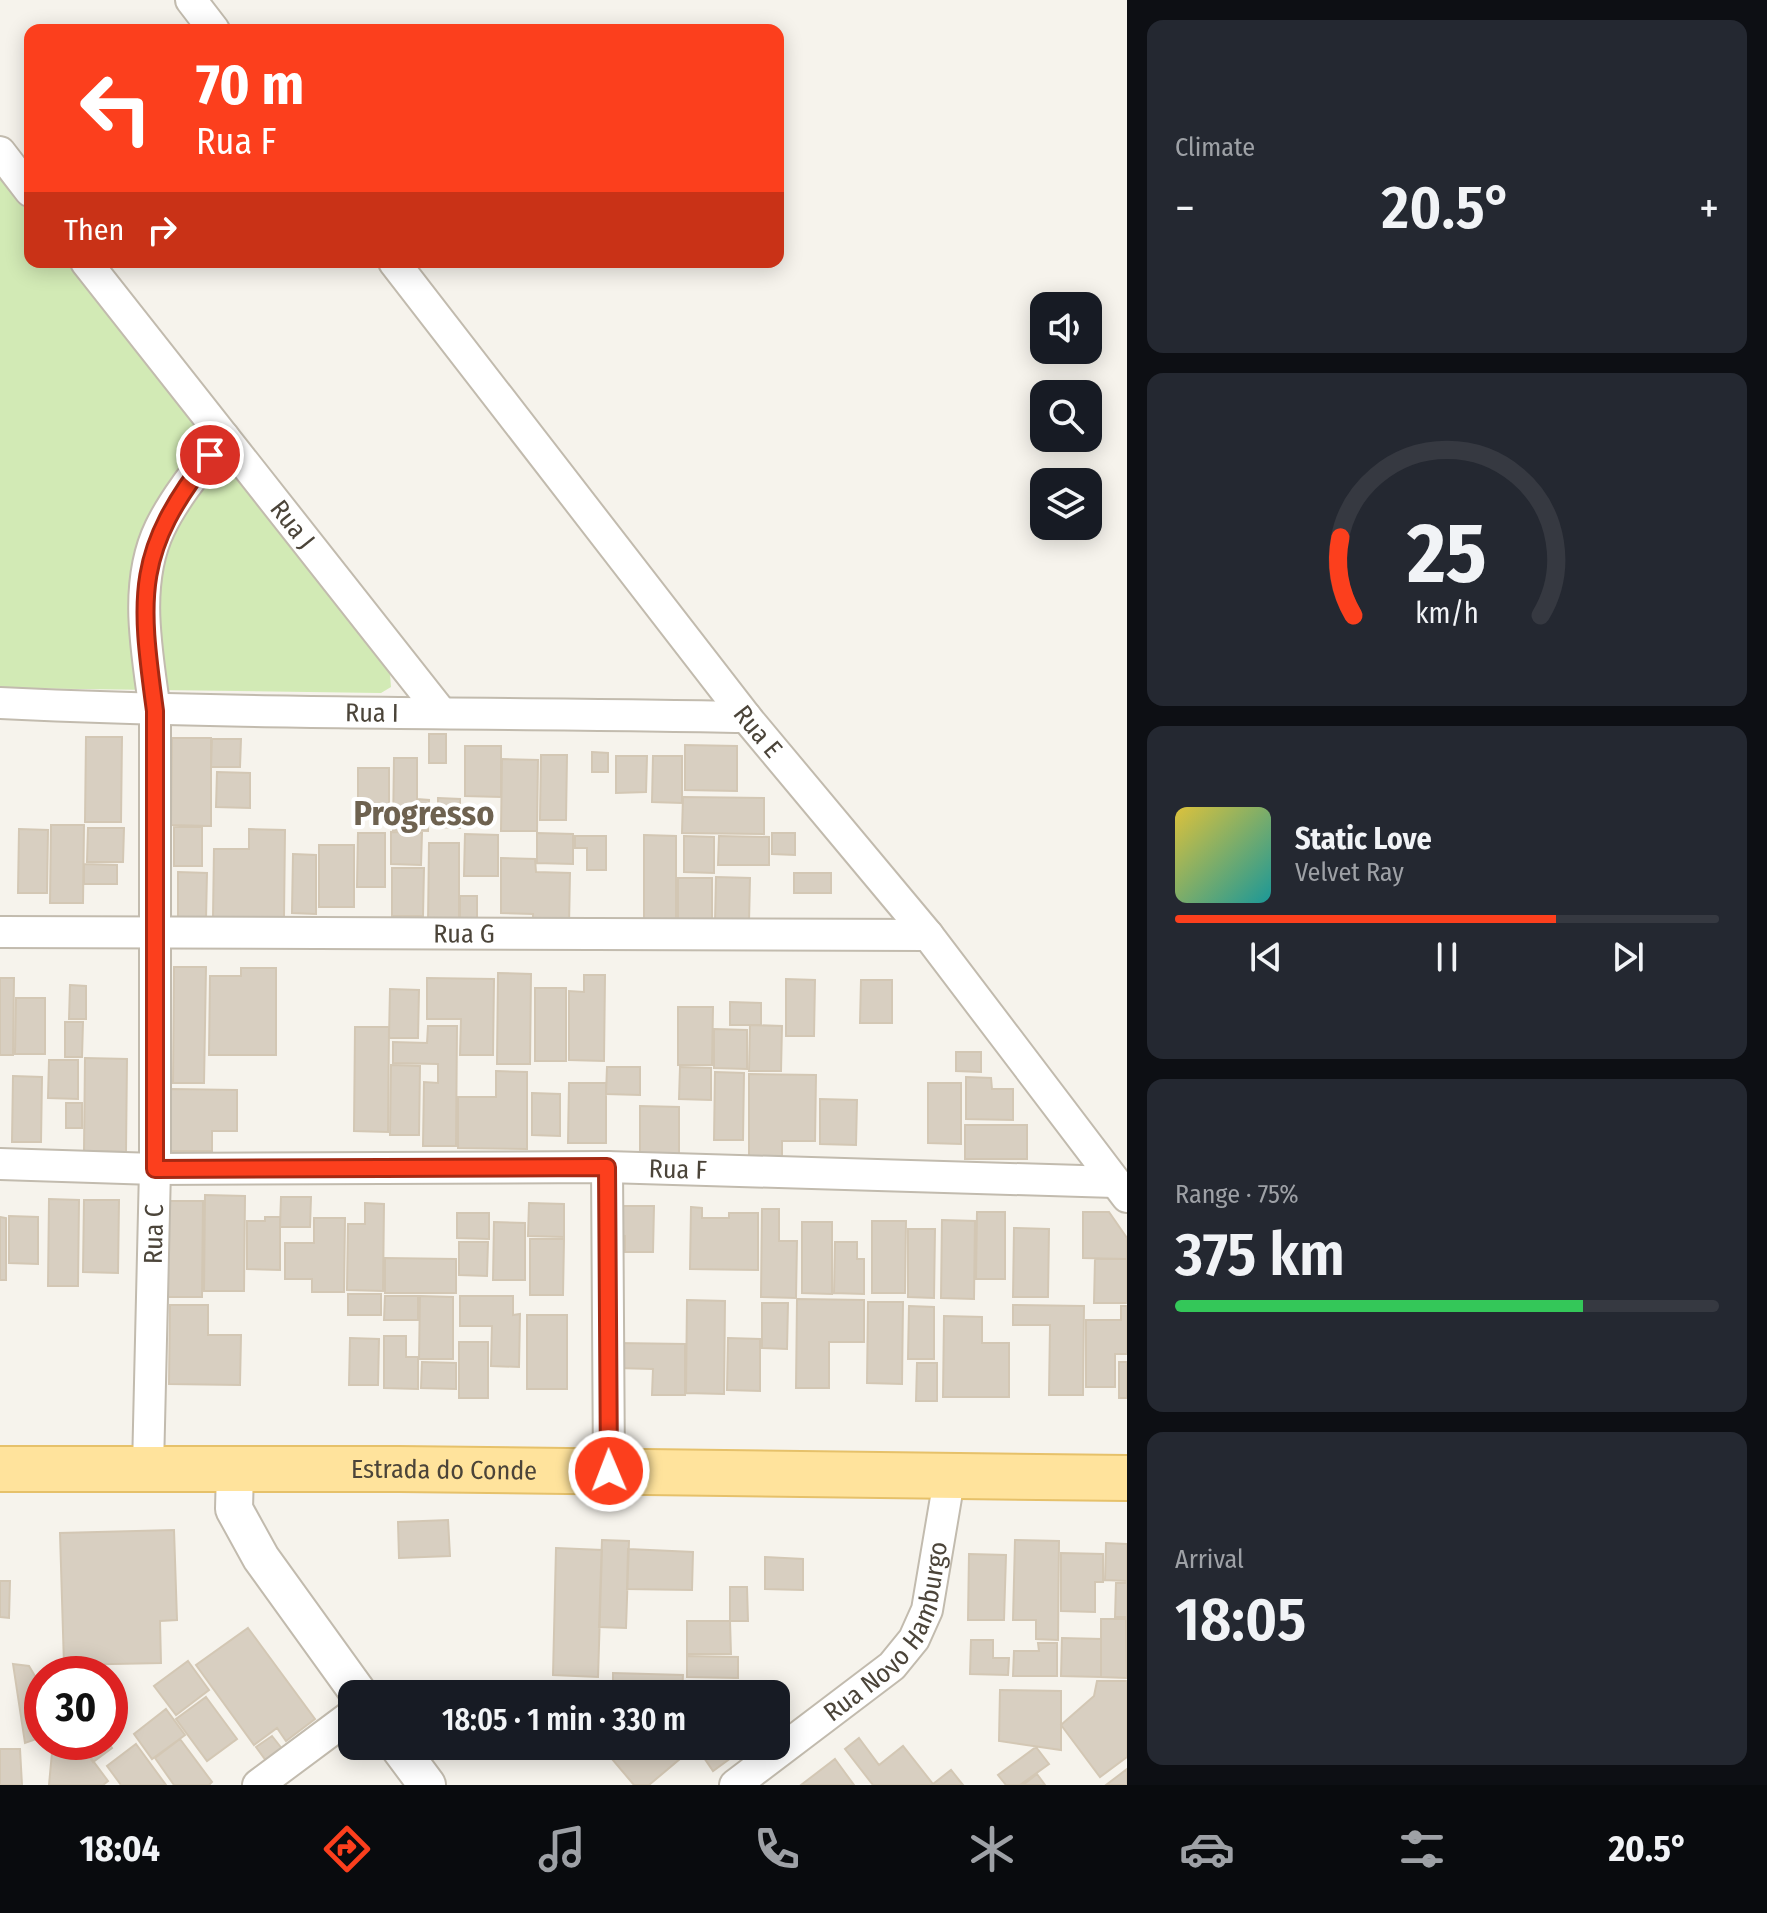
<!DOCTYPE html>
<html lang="en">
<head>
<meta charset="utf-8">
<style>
  :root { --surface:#171b24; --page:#242831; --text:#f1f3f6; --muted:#9ea1a6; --line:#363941; --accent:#fc3f1d }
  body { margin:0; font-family:"Fira Sans Condensed",sans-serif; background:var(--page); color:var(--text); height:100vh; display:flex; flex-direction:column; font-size:30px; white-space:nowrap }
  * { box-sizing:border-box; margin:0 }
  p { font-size:26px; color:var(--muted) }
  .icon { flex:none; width:44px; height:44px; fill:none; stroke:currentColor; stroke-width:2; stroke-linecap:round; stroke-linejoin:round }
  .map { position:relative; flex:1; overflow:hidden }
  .side { display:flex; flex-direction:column; gap:20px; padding:20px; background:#0d0f14; width:640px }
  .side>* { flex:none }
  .guide { position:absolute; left:24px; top:24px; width:760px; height:244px; border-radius:16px; box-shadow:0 4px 20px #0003; background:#fc3f1d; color:#fff; overflow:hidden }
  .buttons { position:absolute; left:1030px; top:292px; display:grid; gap:16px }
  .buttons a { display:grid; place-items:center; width:72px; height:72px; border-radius:16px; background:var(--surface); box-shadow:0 4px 20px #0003; font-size:40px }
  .speed { position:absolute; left:24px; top:1656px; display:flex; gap:16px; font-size:40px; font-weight:700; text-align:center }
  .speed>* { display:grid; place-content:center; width:104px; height:104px; border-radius:50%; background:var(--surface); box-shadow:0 4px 20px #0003; line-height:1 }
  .speed .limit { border:12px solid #d22; background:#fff; color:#111 }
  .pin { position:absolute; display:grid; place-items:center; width:68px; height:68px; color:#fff; margin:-34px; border:4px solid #fff; border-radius:50%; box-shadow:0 2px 8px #0007 }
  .me { position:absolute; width:88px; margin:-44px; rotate:359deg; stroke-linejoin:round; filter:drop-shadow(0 0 6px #0008) }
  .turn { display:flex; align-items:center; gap:28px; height:168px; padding:0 40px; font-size:36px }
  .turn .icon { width:104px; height:104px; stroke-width:2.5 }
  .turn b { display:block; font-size:56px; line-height:68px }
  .then { display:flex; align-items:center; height:76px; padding:0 40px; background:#0003; gap:16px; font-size:30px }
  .big { font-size:60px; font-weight:600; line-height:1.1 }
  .side .tile { flex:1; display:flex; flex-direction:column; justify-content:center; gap:12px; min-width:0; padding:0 28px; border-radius:16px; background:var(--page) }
  .side .dial { align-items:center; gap:0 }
  .dial svg { height:208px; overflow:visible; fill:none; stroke:var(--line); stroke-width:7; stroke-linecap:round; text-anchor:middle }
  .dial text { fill:var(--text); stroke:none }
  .song { display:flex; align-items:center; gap:24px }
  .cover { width:96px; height:96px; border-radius:12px; background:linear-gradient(135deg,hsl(50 70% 55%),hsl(180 70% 35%)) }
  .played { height:8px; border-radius:4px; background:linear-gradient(90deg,var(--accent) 70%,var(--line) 70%) }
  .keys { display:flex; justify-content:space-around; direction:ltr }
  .heat { display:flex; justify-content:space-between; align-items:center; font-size:44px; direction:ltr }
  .charge { height:12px; border-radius:6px; background:linear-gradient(90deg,#34c759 75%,var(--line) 0) }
  .trip { position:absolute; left:338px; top:1680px; width:452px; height:80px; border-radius:16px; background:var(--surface); box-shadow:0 4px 20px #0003; font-weight:600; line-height:80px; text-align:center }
  .dock { display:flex; height:128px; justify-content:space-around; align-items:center; background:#090b0e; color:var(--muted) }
  .dock .icon { width:56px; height:56px }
  .dock .current { color:var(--accent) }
  .dock b { font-size:36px; color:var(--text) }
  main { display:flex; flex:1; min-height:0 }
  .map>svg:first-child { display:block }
</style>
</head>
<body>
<main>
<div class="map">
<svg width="1127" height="1785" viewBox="0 0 1127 1785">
  <rect width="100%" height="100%" fill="#f6f3ec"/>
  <path fill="#d2eab5" d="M0,176L30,215V262H67L390,674L391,687L381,693L0,688Z"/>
  <path fill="#d8cfc1" stroke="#d3c7b4" stroke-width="2" d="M429,734H446V763H429Z
    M86,737H122L121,822H85Z
    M172,738H211V826L171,825Z
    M212,739H241L240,767H211Z
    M685,745L737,746V791L685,790Z
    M465,746H501V797L465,796Z
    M592,752L608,753V772H592Z
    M541,755H567L566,820H540Z
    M616,756H647L646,792L616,793Z
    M653,756H682V803L652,802Z
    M394,758H417V799L429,800L428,831L393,830Z
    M502,759L538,760L537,831H501Z
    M358,768H389V815H358Z
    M217,772L250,773V808L216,807Z
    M683,797L764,798V834L682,833Z
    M438,798L460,799V828L438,827Z
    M51,825H84L83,903H50Z
    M174,827H202V866H174Z
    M88,828H124L123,862H87Z
    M19,829L48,830L47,893H18Z
    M249,829L285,830L284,918L213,917L214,849H249Z
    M391,832L422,833L421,865L391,864Z
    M358,833H385V887H357Z
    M537,833L573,834V864L537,863Z
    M772,833H795V855L772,854Z
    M465,834L498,835V876H464Z
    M644,835L676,836V920L644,919Z
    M575,836H606V870H587V848H575Z
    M684,836L714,837V873L684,872Z
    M719,836L769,837V865H718Z
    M429,843H459V925L428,924Z
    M319,845H354V907H319Z
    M293,854L316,855V914L292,913Z
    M501,858L535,859L536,872L570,873L569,926L533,925V914L501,913Z
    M84,864L117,865V884H84Z
    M392,868H424L423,916H392Z
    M178,872L207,873L206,919H178Z
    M794,873H831V893H794Z
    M716,877L750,878L749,922H715Z
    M678,878H712V926H678Z
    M460,896H477V918H460Z
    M174,967H206L204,1083H173Z
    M241,968H276V1055H209L210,976H241Z
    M498,973L531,974L530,1064H497Z
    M584,975H605L604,1061L569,1060V991L584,992Z
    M0,978H14L13,1055H0Z
    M427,978L494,979L493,1055H460L461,1019H427Z
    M786,979L815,980L814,1036H786Z
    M861,980H892V1023H860Z
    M70,985L86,986V1019H69Z
    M535,988H566V1061H535Z
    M390,989L419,990L418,1038H389Z
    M16,998H45V1054H15Z
    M730,1002L761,1003V1025H730Z
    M678,1007H713L712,1065H678Z
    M65,1022H83L82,1057H65Z
    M750,1025L782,1026L781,1071H749Z
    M428,1026H457L456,1146H423L424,1082L438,1083V1064L393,1063V1042L427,1043Z
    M355,1027H389L388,1132L354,1131Z
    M714,1029L747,1030V1069L714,1068Z
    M956,1052H981V1072L956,1071Z
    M85,1058L127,1059L126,1152L84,1151Z
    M49,1060H78V1099L48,1098Z
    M391,1065L420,1066L419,1135H390Z
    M607,1067H640V1095L606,1094Z
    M680,1067L711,1068V1100L679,1099Z
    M496,1071L527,1072V1149L458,1148V1097H496Z
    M715,1072L744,1073L743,1140H714Z
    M749,1074L816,1075L815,1141H782V1156H749Z
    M13,1076L42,1077L41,1142H12Z
    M966,1077L991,1078L992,1089H1013V1120L966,1119Z
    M569,1083H606V1143H568Z
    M928,1083H961V1144L928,1143Z
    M171,1089L237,1090V1131H212V1151H171Z
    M532,1093L560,1094V1136L532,1135Z
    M820,1099L857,1100L856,1145L820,1144Z
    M66,1103H82V1128H66Z
    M640,1106L679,1107V1163L640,1162Z
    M965,1125H1027V1159H965Z
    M205,1195L245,1196L244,1291H204Z
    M281,1197H311L310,1227H280Z
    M49,1199L79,1200L78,1286H48Z
    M84,1200H119L118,1273L83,1272Z
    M167,1201H203L202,1297H166Z
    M365,1203L384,1204L383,1291L347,1290L348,1224H365Z
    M529,1203L564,1204V1237L528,1236Z
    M612,1206H654L653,1252H625V1236H612Z
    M691,1207L702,1208V1218H729V1213H758V1270L690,1269Z
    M762,1209H779V1241H797L796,1298L761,1297Z
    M977,1212H1005V1279H976Z
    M1083,1212H1109L1127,1238V1259L1083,1258Z
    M457,1213H489V1239L457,1238Z
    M9,1216L38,1217V1264L9,1263Z
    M0,1217L6,1218V1280H0Z
    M265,1217H280V1270L247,1269V1221H265Z
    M314,1218H345L344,1292H312V1279H285V1243H314Z
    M942,1220L975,1221L974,1299L941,1298Z
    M872,1221H906L905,1293H872Z
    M494,1222L525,1223V1280H493Z
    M802,1222H832V1294L802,1293Z
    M1014,1228L1049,1229L1048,1297H1013Z
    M908,1229H935L934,1298L908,1297Z
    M530,1239H564L563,1295H530Z
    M459,1242H488L487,1276L459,1275Z
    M835,1242H857V1259H864V1294L834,1293Z
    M385,1258L456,1259V1293H385Z
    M1095,1259H1127V1303H1094Z
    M348,1294H381V1315H348Z
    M385,1296H418V1320H384Z
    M420,1296L453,1297V1359H419Z
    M460,1296H513V1315L520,1314L519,1367L491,1366L492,1326H460Z
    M797,1299L864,1300V1342H829V1388H796Z
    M687,1300L725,1301L724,1394L686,1393Z
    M868,1302H903L902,1384L867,1383Z
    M762,1303H788L787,1349L762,1348Z
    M170,1305H208V1335H241L240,1385L169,1384Z
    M1013,1305L1084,1306L1083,1395H1049L1050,1325H1013Z
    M909,1306L934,1307V1359H908Z
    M1121,1306H1127V1354H1115V1387H1086V1320H1121Z
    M527,1315H567V1389H527Z
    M944,1316L982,1317V1343H1009V1397H943Z
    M384,1336H406V1357H418V1389L384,1388Z
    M350,1338L379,1339L378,1385H349Z
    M728,1338L760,1339V1391L727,1390Z
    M459,1342H488V1398H459Z
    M617,1343L685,1344V1395H652L653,1369L617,1368Z
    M422,1362L456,1363V1389L421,1388Z
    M1119,1362H1127V1398H1119Z
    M917,1363H937V1401H916Z
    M448,1520L450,1556L399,1558L398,1522Z
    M174,1530L177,1620L160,1621L161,1663L64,1665L60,1533Z
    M602,1540L629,1541L626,1628L599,1627Z
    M1015,1540L1059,1541L1058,1640L1036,1639V1620H1013Z
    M1106,1543L1127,1544V1581L1105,1580Z
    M556,1548L602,1550L598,1677L553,1675Z
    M628,1549L693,1552L692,1590L627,1589Z
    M1061,1553L1103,1554V1582H1095V1612L1061,1611Z
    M969,1554L1006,1555L1004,1620H968Z
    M765,1557L803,1559V1590L765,1589Z
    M0,1581H10L9,1618L0,1617Z
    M1116,1583H1127V1617H1115Z
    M730,1587H747L748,1621H730Z
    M1101,1619H1126L1127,1678L1101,1677Z
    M687,1621H730L731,1654H687Z
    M248,1628L315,1719L286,1741L277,1728L254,1745L196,1665Z
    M1062,1638L1101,1639V1677L1061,1676Z
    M971,1640H993V1658H1009L1008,1675L970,1674Z
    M1038,1643H1057V1676H1013L1014,1651H1039Z
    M687,1656L738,1657V1678L687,1677Z
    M188,1661L209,1690L176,1715L154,1686Z
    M13,1664L29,1666L42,1688V1737L25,1743Z
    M613,1673L683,1675L682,1694H613Z
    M1097,1681H1127V1757L1100,1777L1061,1725L1094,1696Z
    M1000,1690L1061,1691V1750L999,1741Z
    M206,1697L237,1739L207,1761L176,1719Z
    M166,1709L185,1735L152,1759L134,1734Z
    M272,1736L283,1750L267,1762L256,1747Z
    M859,1738L879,1765L903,1746L933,1784L951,1770L963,1785H873L845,1749Z
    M180,1739L212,1782L209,1785H174L155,1758Z
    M53,1742H79L108,1781L103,1785H49Z
    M79,1742H108L112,1748L93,1762Z
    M136,1744L166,1785H121L107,1766Z
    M601,1746H682L687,1753L649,1785H634Z
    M696,1746H729L735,1755L713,1771Z
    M1036,1747L1049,1764L1020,1785H1006L998,1775Z
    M0,1749H20L22,1785H0Z
    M835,1759L854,1785H801Z
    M1127,1769V1785H1106Z
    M1037,1774L1045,1785H1023Z"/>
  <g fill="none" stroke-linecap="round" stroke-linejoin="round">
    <defs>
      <g id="minor">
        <path d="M191,0L214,30"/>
        <path d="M0,152L30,191"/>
        <path id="s1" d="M86,262L440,711"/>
        <path id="s2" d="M394,262L746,717L928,935L1127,1197"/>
        <path id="s3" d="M0,703C248,715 497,712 746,717"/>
        <path id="s4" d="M0,932L928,935"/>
        <path id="s5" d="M0,1164L155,1169L607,1167L1115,1182"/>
        <path d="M607,1167L609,1471"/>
        <path id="s6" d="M148,1468L155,1169V711C147,652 133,584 160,528C176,495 201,466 224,437"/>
        <path d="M258,1785L352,1715"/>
        <path id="s7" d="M735,1785L892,1666L914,1639L927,1610L950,1474"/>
      </g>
      <path id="tertiary" d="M235,1470L234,1509L261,1558L359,1694
        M398,1746L427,1785"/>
      <g id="primary">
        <path id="s8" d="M0,1469H399L1127,1478"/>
      </g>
    </defs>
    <use href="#minor" stroke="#c2bbae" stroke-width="34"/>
    <use href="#tertiary" stroke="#c2bbae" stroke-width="40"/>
    <use href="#primary" stroke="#e6c16a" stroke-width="48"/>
    <use href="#minor" stroke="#fff" stroke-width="30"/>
    <use href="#tertiary" stroke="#fff" stroke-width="36"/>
    <use href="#primary" stroke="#ffe39c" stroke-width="44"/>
  </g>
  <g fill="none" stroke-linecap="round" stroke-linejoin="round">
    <defs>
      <path id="route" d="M210,455C135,551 139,594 155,711V1169L607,1167L609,1471"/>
    </defs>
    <use href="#route" stroke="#a42913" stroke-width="20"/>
    <use href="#route" stroke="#fc3f1d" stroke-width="14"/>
  </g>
  <g text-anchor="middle" stroke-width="8" stroke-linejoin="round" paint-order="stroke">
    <g font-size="26" fill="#4b4439" stroke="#fff">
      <text dy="9" stroke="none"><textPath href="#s1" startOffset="334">Rua J</textPath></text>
      <text dy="9" stroke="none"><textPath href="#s3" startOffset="372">Rua I</textPath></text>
      <text dy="9" stroke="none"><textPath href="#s2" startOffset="594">Rua E</textPath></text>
      <text dy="9" stroke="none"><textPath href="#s4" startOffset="464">Rua G</textPath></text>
      <text dy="9" stroke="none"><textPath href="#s5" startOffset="678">Rua F</textPath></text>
      <text dy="9" stroke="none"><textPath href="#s6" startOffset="234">Rua C</textPath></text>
      <text dy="9" stroke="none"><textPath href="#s8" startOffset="444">Estrada do Conde</textPath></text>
      <text dy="9" stroke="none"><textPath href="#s7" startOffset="224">Rua Novo Hamburgo</textPath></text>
    </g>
    <g font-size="34" font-weight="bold" fill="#6e6250" stroke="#fff">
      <text x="424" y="825">Progresso</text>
    </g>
  </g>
</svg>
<div class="buttons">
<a><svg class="icon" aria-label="sound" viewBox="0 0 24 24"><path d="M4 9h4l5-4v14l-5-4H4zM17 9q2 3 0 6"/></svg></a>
<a><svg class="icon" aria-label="search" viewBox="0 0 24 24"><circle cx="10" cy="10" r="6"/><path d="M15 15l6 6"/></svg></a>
<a><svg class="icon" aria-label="layers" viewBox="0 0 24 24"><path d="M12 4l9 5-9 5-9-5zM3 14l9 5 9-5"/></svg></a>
</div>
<div class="speed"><div class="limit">30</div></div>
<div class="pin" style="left:210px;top:455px;background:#d93025"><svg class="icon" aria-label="arrive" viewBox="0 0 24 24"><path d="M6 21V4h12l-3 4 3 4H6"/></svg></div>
<svg class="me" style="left:609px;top:1471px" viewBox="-20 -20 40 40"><circle r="17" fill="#fc3f1d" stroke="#fff" stroke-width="3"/><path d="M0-11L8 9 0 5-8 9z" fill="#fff"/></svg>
<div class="trip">18:05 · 1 min · 330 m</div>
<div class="guide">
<div class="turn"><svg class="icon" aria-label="left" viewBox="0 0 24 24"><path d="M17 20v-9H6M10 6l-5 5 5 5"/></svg><div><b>70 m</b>Rua F</div></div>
<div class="then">Then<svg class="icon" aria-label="right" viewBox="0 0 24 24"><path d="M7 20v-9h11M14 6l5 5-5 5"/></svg></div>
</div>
</div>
<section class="side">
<div class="tile"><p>Climate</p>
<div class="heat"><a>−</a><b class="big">20.5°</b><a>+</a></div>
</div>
<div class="tile dial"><svg viewBox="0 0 100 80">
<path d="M14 69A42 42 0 1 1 86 69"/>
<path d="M14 69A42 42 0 0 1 9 39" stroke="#fc3f1d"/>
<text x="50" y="56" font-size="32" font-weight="700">25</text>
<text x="50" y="72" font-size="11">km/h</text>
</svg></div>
<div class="tile">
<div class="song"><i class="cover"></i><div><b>Static Love</b><p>Velvet Ray</p></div></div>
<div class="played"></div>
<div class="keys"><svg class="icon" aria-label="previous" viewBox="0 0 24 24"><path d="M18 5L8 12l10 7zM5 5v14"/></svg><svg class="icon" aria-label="pause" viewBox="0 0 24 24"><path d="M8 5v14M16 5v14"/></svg><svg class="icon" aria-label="next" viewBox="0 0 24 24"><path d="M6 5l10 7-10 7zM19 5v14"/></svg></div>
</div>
<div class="tile"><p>Range · 75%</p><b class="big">375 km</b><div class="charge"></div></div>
<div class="tile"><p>Arrival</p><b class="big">18:05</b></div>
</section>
</main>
<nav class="dock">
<b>18:04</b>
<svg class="icon current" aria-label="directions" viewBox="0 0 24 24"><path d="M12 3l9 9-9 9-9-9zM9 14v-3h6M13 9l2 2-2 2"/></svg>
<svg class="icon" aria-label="music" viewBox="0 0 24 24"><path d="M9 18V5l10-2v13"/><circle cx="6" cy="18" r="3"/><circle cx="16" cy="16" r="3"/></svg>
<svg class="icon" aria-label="phone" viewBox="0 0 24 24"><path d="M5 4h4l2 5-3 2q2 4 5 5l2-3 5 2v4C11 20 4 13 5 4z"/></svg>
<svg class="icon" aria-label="climate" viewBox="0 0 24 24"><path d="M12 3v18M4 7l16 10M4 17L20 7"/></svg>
<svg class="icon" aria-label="car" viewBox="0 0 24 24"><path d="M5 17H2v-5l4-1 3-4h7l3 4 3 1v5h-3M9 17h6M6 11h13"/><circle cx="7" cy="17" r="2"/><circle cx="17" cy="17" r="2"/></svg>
<svg class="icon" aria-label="filters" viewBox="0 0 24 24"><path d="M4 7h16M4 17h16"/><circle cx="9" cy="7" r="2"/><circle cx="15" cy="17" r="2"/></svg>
<b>20.5°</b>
</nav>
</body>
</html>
